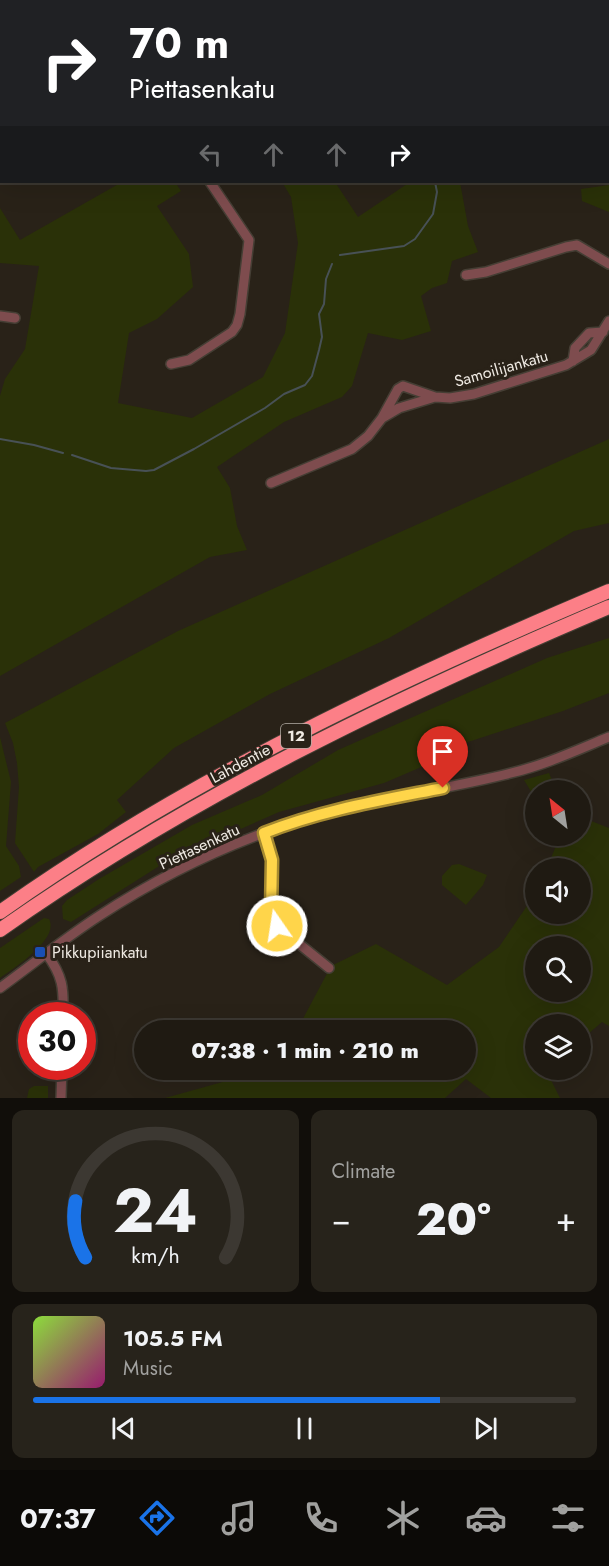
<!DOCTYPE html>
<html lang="en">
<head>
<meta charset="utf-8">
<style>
  :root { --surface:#1f1a12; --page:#27231b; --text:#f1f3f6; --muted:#a1a19f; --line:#3c3832; --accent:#1a73e8 }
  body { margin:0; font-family:Jost,sans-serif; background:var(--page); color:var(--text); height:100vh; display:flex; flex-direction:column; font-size:22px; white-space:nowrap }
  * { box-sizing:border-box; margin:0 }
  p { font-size:20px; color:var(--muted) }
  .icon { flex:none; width:33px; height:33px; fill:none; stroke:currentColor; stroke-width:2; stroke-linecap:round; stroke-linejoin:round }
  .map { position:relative; height:1098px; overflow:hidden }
  .side { display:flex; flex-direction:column; gap:12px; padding:12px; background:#110e0a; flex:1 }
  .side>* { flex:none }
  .guide { position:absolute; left:0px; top:0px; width:609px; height:183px; box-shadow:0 6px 24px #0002,0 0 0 2px var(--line); background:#202124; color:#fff; overflow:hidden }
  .needle { width:39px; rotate:330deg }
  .buttons { position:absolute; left:525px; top:780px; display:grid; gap:12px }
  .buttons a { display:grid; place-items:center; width:66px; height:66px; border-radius:50%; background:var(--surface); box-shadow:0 6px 24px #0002,0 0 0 2px var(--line); font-size:30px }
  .speed { position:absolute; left:18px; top:1002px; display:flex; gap:12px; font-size:30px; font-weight:700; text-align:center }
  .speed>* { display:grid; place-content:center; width:78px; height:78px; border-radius:50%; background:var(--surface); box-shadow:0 6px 24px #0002,0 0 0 2px var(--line); line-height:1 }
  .speed .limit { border:9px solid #d22; background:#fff; color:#111 }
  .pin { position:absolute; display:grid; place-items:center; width:51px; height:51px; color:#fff; margin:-62px -26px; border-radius:50% 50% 50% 0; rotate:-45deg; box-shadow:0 0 6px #0007 }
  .pin .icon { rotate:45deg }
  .me { position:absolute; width:66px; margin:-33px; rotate:347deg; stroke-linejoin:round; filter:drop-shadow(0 0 4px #0008) }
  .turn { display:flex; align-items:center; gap:21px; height:126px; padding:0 30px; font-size:27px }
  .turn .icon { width:78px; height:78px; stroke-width:2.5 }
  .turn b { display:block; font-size:42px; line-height:51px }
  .lanes { display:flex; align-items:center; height:57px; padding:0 30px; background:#0003; justify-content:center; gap:30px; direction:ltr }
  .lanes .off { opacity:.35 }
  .big { font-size:45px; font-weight:800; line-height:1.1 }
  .side .tile { flex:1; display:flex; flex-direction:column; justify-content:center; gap:9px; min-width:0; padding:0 21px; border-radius:12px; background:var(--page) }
  .side .dial { align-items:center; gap:0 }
  .dial svg { height:156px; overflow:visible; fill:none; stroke:var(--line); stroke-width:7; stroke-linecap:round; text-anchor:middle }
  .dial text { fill:var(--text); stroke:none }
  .song { display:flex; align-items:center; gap:18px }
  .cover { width:72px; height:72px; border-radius:9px; background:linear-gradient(135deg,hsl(90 70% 55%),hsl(320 70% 35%)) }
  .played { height:6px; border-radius:3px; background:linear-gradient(90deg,var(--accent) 75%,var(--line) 75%) }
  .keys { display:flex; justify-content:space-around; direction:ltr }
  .heat { display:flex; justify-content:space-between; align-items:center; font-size:33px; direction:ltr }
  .side .tiles { flex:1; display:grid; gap:12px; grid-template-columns:1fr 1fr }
  .tile:last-child { grid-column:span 2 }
  .trip { position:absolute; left:134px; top:1020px; width:342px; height:60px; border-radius:30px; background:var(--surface); box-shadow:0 6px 24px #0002,0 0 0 2px var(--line); font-weight:800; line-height:60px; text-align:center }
  .tabs { display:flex; height:96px; justify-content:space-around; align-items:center; background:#0c0a07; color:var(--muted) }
  .tabs .icon { width:42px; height:42px }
  .tabs .selected { color:var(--accent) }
  .tabs b { font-size:27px; color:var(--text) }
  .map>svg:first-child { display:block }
</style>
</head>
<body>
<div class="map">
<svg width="609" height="1098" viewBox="0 0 609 1098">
  <rect width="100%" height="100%" fill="#292218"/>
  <path fill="#2a3108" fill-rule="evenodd" d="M0,0H65L2,2L0,152Z
    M122,182H175L181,191L157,206L189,254L193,287L157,319L129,333L118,403L192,418L263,377L285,333L298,243L291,197L282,182H335L358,217L407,184V182H460L468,226L478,252L452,261L447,283L432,288L421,296L431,331L402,340L368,333L352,386L342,397L284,422L217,467L230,488L237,526L247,550L210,557L0,676V396L5,379L25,349L39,266L0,263V208L20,240Z
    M609,185V212L582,201L581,189Z
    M609,439V523L574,531L389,638L270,694L174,748L117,800L126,812L98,834L38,867L34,872L15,843L19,787L17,763L13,743L5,723L178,631Z
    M609,638V693L563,711L462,744L426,765L384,783L279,812L164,863L71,922L63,919L62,906L67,900L99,879L192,825L262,795L338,750L547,658Z
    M0,737L11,782L6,846L19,866L21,877L0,891Z
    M549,773L556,790H536L535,798L524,780Z
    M581,817L609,828V1026L602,1022L581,1040L580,1024H536V1070H546L560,1098H491L466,1079L445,1098H165L266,1070H465V1030H297L331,966L376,944L447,985L499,947L535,894L536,914H580V868H547L560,836H580ZM536,946H580V992H536Z
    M459,864L487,875L483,885L466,905L442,885V876L452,865Z
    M44,918L49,919C60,939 14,968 0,978V948Z
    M34,1086H48V1098H27L29,1089Z"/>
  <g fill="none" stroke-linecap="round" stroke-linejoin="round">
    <path stroke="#485156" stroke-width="2" d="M608,15H609
      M340,255L404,246L415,239L433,214L437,192L435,182
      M0,439L34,445L63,453
      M72,455L111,468L146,471L154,470L194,449L265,408L284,394L305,385L312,376L319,350L322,337L319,314L324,304L326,279L332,264"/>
    <defs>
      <path id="minor" d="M120,0L124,2
        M490,2L497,0
        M608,117L609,116
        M466,275L486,272L566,247L577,245L609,264
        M0,316L15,318
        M573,361L575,348L589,333L603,332
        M171,364L189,360L232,332L237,325L240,314L249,240L210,182
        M382,418L398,389L403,386L435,397L450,398L474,394L566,365L591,350L609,321
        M271,483L352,449L368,436L382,418L399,408L435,397
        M264,833L272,860L271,912L277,926L329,968
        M46,953C63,976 64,988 63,1016
        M0,988C33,964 65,938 99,916C165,873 238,839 312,817C377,797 445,790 511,773C545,765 577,750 609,737
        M61,1098L62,1066"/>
      <path id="highway" d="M0,912C188,779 398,680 609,591
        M0,930C189,797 397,697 609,607"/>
    </defs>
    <use href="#minor" stroke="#453e34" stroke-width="12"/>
    <use href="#highway" stroke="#453e34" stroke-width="16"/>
    <use href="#minor" stroke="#7e4c4e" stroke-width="9"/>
    <use href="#highway" stroke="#fc7f87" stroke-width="14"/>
  </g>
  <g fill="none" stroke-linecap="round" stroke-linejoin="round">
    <defs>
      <path id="route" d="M277,926L271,912L272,860L264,833C322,810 383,800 443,788"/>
    </defs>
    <use href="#route" stroke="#a68a30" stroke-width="15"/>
    <use href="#route" stroke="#ffd54a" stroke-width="10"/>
  </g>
  <rect fill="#1a4fb4" stroke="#292218" stroke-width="2" x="34" y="946" width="12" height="12" rx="3"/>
  <g text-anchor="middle" stroke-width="6" stroke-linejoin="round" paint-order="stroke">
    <rect fill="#292218" stroke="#b4aea6" stroke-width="1.5" x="281" y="724" width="30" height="24" rx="4.5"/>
    <g font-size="15" font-weight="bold" fill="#efeae3">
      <text x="296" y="741">12</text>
    </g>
    <g font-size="16" fill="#efeae3" stroke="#292218">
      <text transform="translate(501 368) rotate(-16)" y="6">Samoilijankatu</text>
      <text transform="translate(240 763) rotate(-28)" y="6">Lahdentie</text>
      <text transform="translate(199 846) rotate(-25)" y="6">Piettasenkatu</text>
    </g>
    <g font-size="16" fill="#efeae3" stroke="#292218" text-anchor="start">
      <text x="52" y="958">Pikkupiiankatu</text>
    </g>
  </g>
</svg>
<div class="buttons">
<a><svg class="needle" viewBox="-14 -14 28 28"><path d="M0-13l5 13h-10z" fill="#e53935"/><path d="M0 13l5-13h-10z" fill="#a1a19f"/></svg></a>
<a><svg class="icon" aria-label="sound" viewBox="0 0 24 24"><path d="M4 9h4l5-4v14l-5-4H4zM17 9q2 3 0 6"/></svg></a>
<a><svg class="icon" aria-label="search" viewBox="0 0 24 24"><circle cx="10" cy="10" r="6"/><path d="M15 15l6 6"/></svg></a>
<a><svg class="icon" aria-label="layers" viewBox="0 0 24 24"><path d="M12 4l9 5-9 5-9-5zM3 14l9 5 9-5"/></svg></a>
</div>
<div class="speed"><div class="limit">30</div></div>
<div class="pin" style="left:443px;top:788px;background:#d93025"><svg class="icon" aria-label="arrive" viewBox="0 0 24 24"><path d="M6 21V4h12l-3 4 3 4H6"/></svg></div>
<svg class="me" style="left:277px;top:926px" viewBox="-20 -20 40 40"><circle r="17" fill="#ffd54a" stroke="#fff" stroke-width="3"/><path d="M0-11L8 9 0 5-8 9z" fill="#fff"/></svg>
<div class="trip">07:38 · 1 min · 210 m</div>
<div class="guide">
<div class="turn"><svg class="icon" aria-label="right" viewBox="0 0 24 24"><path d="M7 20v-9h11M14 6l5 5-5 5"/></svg><div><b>70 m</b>Piettasenkatu</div></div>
<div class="lanes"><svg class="icon off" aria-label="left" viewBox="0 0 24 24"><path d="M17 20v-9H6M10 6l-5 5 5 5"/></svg><svg class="icon off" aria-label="ahead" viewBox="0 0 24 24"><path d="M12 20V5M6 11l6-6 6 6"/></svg><svg class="icon off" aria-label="ahead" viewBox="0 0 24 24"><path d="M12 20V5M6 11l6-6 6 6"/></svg><svg class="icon" aria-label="right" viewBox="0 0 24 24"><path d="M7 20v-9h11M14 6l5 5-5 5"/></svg></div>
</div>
</div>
<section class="side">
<div class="tiles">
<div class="tile dial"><svg viewBox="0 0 100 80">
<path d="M14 69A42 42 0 1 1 86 69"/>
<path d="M14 69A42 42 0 0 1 9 40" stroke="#1a73e8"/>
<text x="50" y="56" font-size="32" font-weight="700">24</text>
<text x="50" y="72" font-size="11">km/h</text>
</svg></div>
<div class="tile"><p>Climate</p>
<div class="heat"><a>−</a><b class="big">20°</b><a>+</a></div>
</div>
<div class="tile">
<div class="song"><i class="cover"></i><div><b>105.5 FM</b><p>Music</p></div></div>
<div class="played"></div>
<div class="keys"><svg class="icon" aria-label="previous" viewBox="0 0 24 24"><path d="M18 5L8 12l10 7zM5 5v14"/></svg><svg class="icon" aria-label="pause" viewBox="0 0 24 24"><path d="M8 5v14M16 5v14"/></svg><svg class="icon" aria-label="next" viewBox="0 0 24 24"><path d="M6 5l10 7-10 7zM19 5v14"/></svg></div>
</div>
</div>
</section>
<nav class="tabs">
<b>07:37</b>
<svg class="icon selected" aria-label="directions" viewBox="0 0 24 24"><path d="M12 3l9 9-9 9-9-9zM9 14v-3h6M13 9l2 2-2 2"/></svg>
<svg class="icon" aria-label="music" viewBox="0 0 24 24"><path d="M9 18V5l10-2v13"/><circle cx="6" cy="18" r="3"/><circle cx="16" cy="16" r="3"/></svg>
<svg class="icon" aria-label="phone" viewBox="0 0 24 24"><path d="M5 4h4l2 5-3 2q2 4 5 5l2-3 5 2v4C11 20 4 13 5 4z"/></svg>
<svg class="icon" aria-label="climate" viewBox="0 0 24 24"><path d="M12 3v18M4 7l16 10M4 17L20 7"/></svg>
<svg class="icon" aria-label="car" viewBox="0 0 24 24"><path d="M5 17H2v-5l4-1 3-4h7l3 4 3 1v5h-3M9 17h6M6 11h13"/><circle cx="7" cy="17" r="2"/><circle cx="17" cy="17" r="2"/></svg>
<svg class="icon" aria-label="filters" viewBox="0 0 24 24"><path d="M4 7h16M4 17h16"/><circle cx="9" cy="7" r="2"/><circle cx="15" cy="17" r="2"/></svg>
</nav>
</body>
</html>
